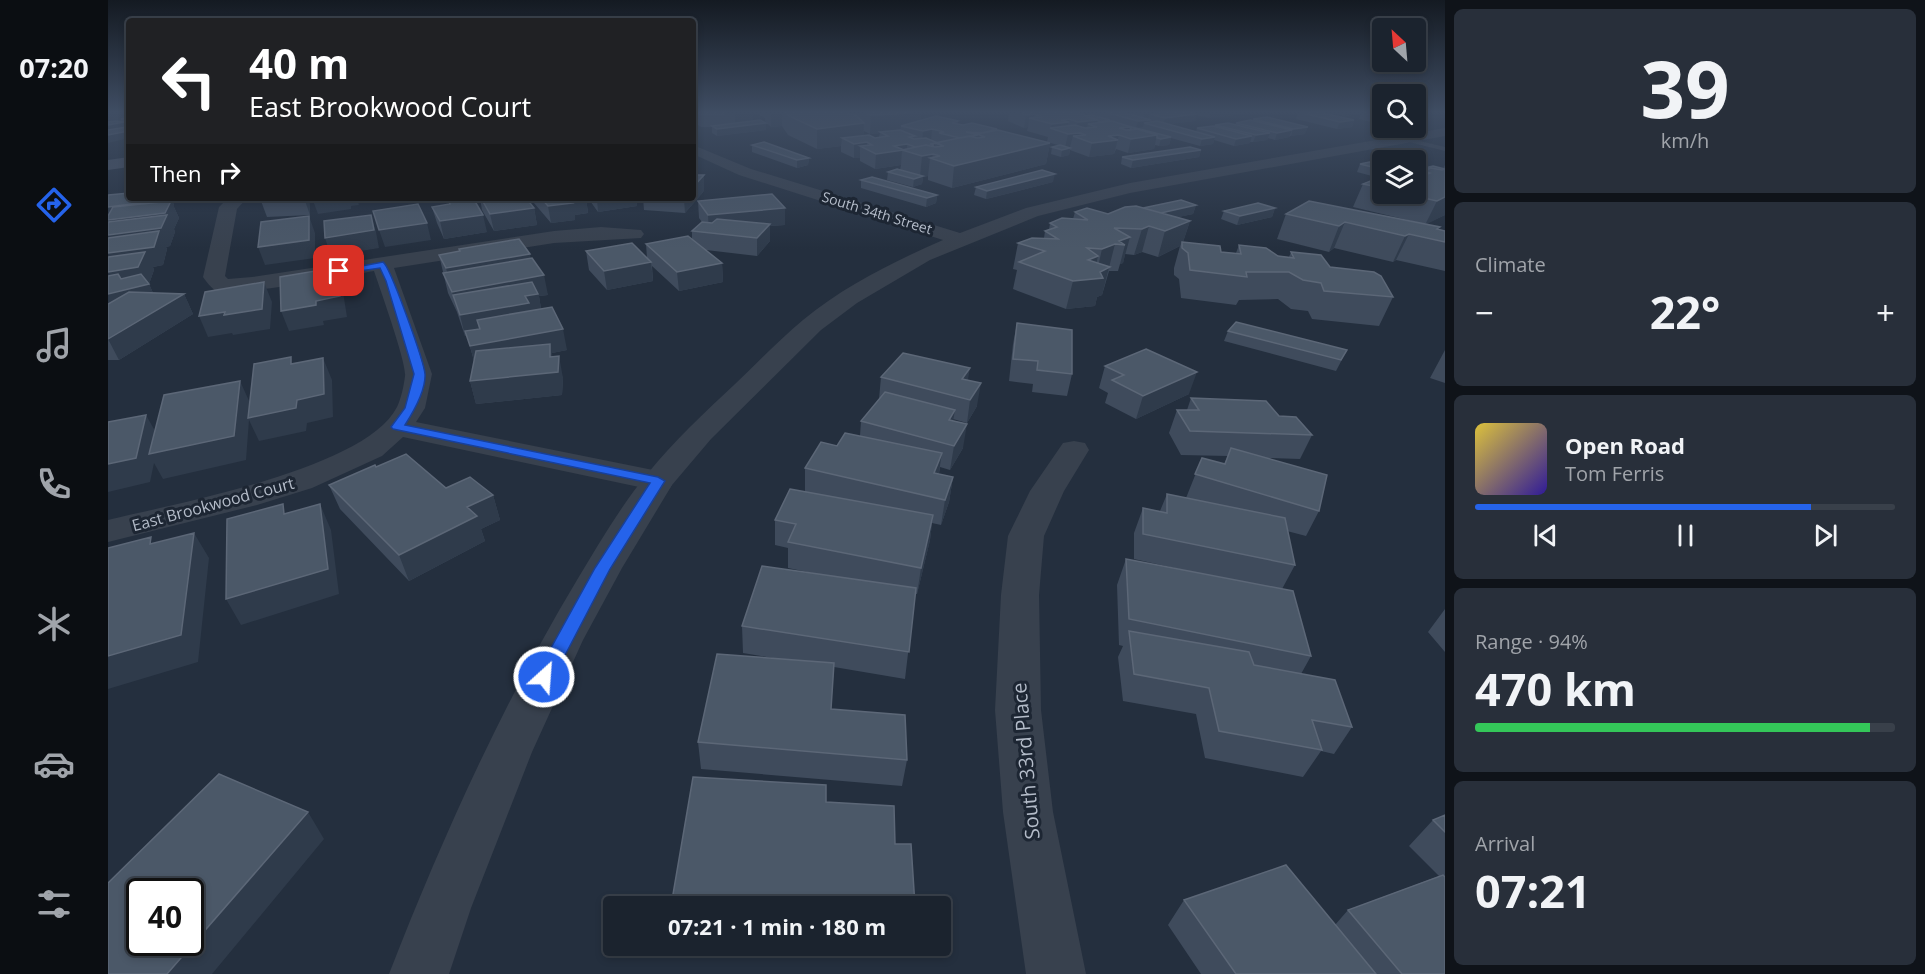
<!DOCTYPE html>
<html lang="en">
<head>
<meta charset="utf-8">
<style>
  :root { --surface:#1b232e; --page:#282f3a; --text:#f1f3f6; --muted:#a0a4aa; --line:#39404a; --accent:#2563eb }
  body { margin:0; font-family:"Open Sans",sans-serif; background:var(--page); color:var(--text); height:100vh; display:flex; flex-direction:column; font-size:22px; white-space:nowrap }
  * { box-sizing:border-box; margin:0 }
  p { font-size:20px; color:var(--muted) }
  .icon { flex:none; width:33px; height:33px; fill:none; stroke:currentColor; stroke-width:2; stroke-linecap:round; stroke-linejoin:round }
  .map { position:relative; flex:1; overflow:hidden }
  .side { display:flex; flex-direction:column; gap:9px; padding:9px; background:#0f1319; width:480px }
  .side>* { flex:none }
  .top-card { position:absolute; left:18px; top:18px; width:570px; height:183px; border-radius:6px; box-shadow:0 3px 9px #0003,0 0 0 2px var(--line); background:#202124; color:#fff; overflow:hidden }
  .needle { width:39px; rotate:334deg }
  .controls { position:absolute; left:1264px; top:18px; display:grid; gap:12px }
  .controls a { display:grid; place-items:center; width:54px; height:54px; border-radius:6px; background:var(--surface); box-shadow:0 3px 9px #0003,0 0 0 2px var(--line); font-size:30px }
  .speed { position:absolute; left:18px; top:878px; display:flex; gap:12px; font-size:30px; font-weight:700; text-align:center }
  .speed>* { display:grid; place-content:center; width:78px; height:78px; border-radius:50%; background:var(--surface); box-shadow:0 3px 9px #0003,0 0 0 2px var(--line); line-height:1 }
  .speed .limit { border:3px solid #111; border-radius:9px; background:#fff; color:#111 }
  .pin { position:absolute; display:grid; place-items:center; width:51px; height:51px; color:#fff; margin:-26px; border-radius:12px; box-shadow:0 3px 9px #0006 }
  .me { position:absolute; width:66px; margin:-33px; rotate:26deg; stroke-linejoin:round; filter:drop-shadow(0 0 4px #0008) }
  .turn { display:flex; align-items:center; gap:21px; height:126px; padding:0 24px; font-size:27px }
  .turn .icon { width:78px; height:78px; stroke-width:2.5 }
  .turn b { display:block; font-size:42px; line-height:51px }
  .then { display:flex; align-items:center; height:57px; padding:0 24px; background:#0003; gap:12px; font-size:22px }
  .big { font-size:45px; font-weight:700; line-height:1.1 }
  .side .widget { flex:1; display:flex; flex-direction:column; justify-content:center; gap:9px; min-width:0; padding:0 21px; border-radius:9px; background:var(--page) }
  .side .dial { align-items:center; gap:0 }
  .dial b { font-size:78px; line-height:1 }
  .song { display:flex; align-items:center; gap:18px }
  .cover { width:72px; height:72px; border-radius:9px; background:linear-gradient(135deg,hsl(50 70% 55%),hsl(250 70% 35%)) }
  .played { height:6px; border-radius:3px; background:linear-gradient(90deg,var(--accent) 80%,var(--line) 80%) }
  .keys { display:flex; justify-content:space-around; direction:ltr }
  .heat { display:flex; justify-content:space-between; align-items:center; font-size:33px; direction:ltr }
  .charge { height:9px; border-radius:4px; background:linear-gradient(90deg,#34c759 94%,var(--line) 0) }
  .trip { position:absolute; left:495px; top:896px; width:348px; height:60px; border-radius:6px; background:var(--surface); box-shadow:0 3px 9px #0003,0 0 0 2px var(--line); font-weight:700; line-height:60px; text-align:center }
  main { display:flex; flex:1; min-height:0 }
  .dock { display:flex; flex-direction:column; width:108px; justify-content:space-around; align-items:center; background:#0b0e12; color:var(--muted) }
  .dock .icon { width:42px; height:42px }
  .dock .selected { color:var(--accent) }
  .dock b { font-size:27px; color:var(--text) }
  .map>svg:first-child { display:block }
</style>
</head>
<body>
<main>
<nav class="dock">
<b>07:20</b>
<svg class="icon selected" aria-label="directions" viewBox="0 0 24 24"><path d="M12 3l9 9-9 9-9-9zM9 14v-3h6M13 9l2 2-2 2"/></svg>
<svg class="icon" aria-label="music" viewBox="0 0 24 24"><path d="M9 18V5l10-2v13"/><circle cx="6" cy="18" r="3"/><circle cx="16" cy="16" r="3"/></svg>
<svg class="icon" aria-label="phone" viewBox="0 0 24 24"><path d="M5 4h4l2 5-3 2q2 4 5 5l2-3 5 2v4C11 20 4 13 5 4z"/></svg>
<svg class="icon" aria-label="climate" viewBox="0 0 24 24"><path d="M12 3v18M4 7l16 10M4 17L20 7"/></svg>
<svg class="icon" aria-label="car" viewBox="0 0 24 24"><path d="M5 17H2v-5l4-1 3-4h7l3 4 3 1v5h-3M9 17h6M6 11h13"/><circle cx="7" cy="17" r="2"/><circle cx="17" cy="17" r="2"/></svg>
<svg class="icon" aria-label="filters" viewBox="0 0 24 24"><path d="M4 7h16M4 17h16"/><circle cx="9" cy="7" r="2"/><circle cx="15" cy="17" r="2"/></svg>
</nav>
<div class="map">
<svg width="1337" height="974" viewBox="0 0 1337 974">
  <rect width="100%" height="100%" fill="#242f3e"/>
  <g fill="none" stroke-linecap="round" stroke-linejoin="round">
    <path fill="#17263c" fill-rule="evenodd" d="M1332,113H1337V115Z"/>
    <path fill="#38414e" fill-rule="evenodd" d="M1295,137L1337,147V151L1293,140Z"/>
    <path fill="#38414e" fill-rule="evenodd" d="M120,198H139L129,209L117,276L120,279L144,277L446,231L493,227L533,230L536,234L533,238L446,243L286,268L324,374L317,408L308,422L550,471L562,474L566,481L562,488L550,491L295,437L274,456L204,488L149,505L0,542V520C65,504 258,469 289,407C293,399 296,385 297,376C299,364 272,289 266,271C243,275 122,298 108,291C103,288 98,281 95,277L111,207Z
      M966,441L977,443L981,450L956,491L936,536L931,595L933,710L945,812L978,974H918L895,812L887,710L893,595L900,536L922,491L955,443Z"/>
    <path fill="#38414e" fill-rule="evenodd" d="M1337,128V136L1022,193L930,216L822,260L749,303L713,330L603,439L564,485L514,568L475,640L424,752L363,908L341,974H281C334,838 394,705 469,580C490,545 514,504 540,473C566,441 596,413 626,385C649,363 671,340 695,320C736,286 787,261 835,240L631,175L585,154V145L643,169L852,233L918,208L1022,183Z"/>
    <path fill="#465061" fill-rule="evenodd" d="M21,157V167L0,170V160Z"/>
  </g>
  <path fill="#3f4b5c" fill-rule="evenodd" d="M0,113H21V126L18,127Z
    M585,113H645V121L658,130L609,136L604,133V127H593L587,123V119H585Z
    M648,113H813V120L850,121V124L889,129V130L942,143L938,164L844,188L820,180V176L815,177L814,184L805,187L779,180L780,172L792,170L793,165L767,169L752,161V158H746L733,152V146L709,149L680,135L674,126L663,127L657,121V118ZM756,131L762,134L772,133L771,137L767,138L755,136Z
    M901,113H971L978,116L983,115L978,114L979,113H1135V114L1101,118L1088,115L1087,121L1060,124L1088,132L1089,128L1106,126L1107,125H1127L1128,123L1145,121V119L1159,117L1197,134L1182,136L1181,137L1167,140L1160,138L1159,140L1145,142H1142V143L1126,146L1106,140L1105,144L1092,146L1063,138L1061,145L1051,146L1047,145L1046,149L1020,153L1008,149L1006,154L981,157L962,150L961,155L953,157L943,154L944,147L950,145L939,142L940,137L919,131L920,127L916,128L900,121Z
    M1190,113H1215L1246,120L1244,127L1229,129L1188,119Z
    M1222,113H1275V123L1272,124L1251,119L1253,114L1237,116Z
    M644,145L701,158L700,165L689,168L644,152Z
    M1093,150L1091,157L1023,168L1013,164L1014,157Z
    M1275,160V174L1264,176L1249,172L1252,164Z
    M1337,165V215L1317,224L1330,230L1337,231V271L1288,260L1285,262L1226,248L1221,252L1169,239L1178,214L1308,222L1245,207L1255,184L1275,179V194H1308V170L1335,169Z
    M753,180L829,195L828,203L818,207L753,188Z
    M21,182V198H76L72,200H64L66,205V207L71,218L66,229L67,232L62,246L58,247L59,249L55,265L45,267L46,270L41,284L45,293L76,294L85,314L11,360H0V195L20,193L16,185Z
    M945,182L878,199L866,195L868,187Z
    M596,191L577,213L536,210L535,198H585Z
    M153,198H201L202,215L159,217L153,201Z
    M372,198L426,208L429,225L386,231L374,210Z
    M425,198H478L480,213L467,215V220L443,223L426,203Z
    M480,198H528L529,206L490,212Z
    M341,201L379,232L336,239L329,223L324,207L341,204Z
    M590,201L677,208V225L662,226V241L649,256L598,250L614,263L615,282L571,291L544,266L545,281L499,290L481,270L478,251L539,258L538,244L584,240V231L594,222L591,218Z
    M1088,205L1085,214L1070,217L1082,221L1075,242L1113,252L1128,253L1131,245L1170,256L1181,257L1183,252L1222,267L1285,297L1271,326L1204,319L1200,311L1183,309L1170,299L1131,300L1128,305L1073,298L1071,279L1066,275V268L1072,246L1050,257L1034,252L1026,255L1017,254L1015,263L1012,264L1010,271H1001L994,295L989,297L987,306L958,309L905,289L909,270L905,269L910,243L936,238L937,231L941,230L942,223L965,219L967,212L1000,214L1035,208Z
    M1167,208L1164,217L1129,225L1113,219L1116,211Z
    M331,255L423,258L440,295L431,296L433,309L459,350L444,353V357L455,378L454,395L368,404L362,381L366,361L359,336H357L349,312L340,293Z
    M909,323L964,374L959,396L924,392L925,384L901,381L905,344Z
    M1120,331L1239,350L1228,371L1116,341Z
    M1337,350V383L1322,378Z
    M997,366L1081,394L1028,419L997,403L1000,393L991,388Z
    M773,377L860,380L869,406L859,423L845,419L855,448L842,470L832,467L831,474L845,477L841,502L833,525L824,523L822,540L809,594H807L797,679L726,667L723,709L799,760L794,786L593,769L590,742L671,659L635,653L634,626L709,574L680,568V548L667,545V520L697,492V468L729,446L752,436L753,421L771,399Z
    M1083,398L1171,416L1204,435L1192,459L1158,458L1211,511L1198,536L1179,531L1187,565L1174,589L1203,656L1193,674L1244,727L1226,754L1213,751L1195,777L1097,758L1088,714L1015,701L1010,657L1015,646L1011,645L1009,585L1018,559L1085,572L1026,559V533L1035,508L1052,511L1059,494L1078,498L1094,458L1116,464L1120,456L1073,455L1061,433L1069,410H1079Z
    M268,467L338,488L385,495L392,520L373,529L377,541L301,581L232,509L221,485Z
    M1337,609V652L1320,632Z
    M1337,815V974H1093L1060,925L1076,900L1227,925L1240,910L1331,876L1301,846L1325,820Z
    M779,945H803V947Z"/>
  <path fill="#2f3b4b" d="M0,113H21V120L13,119L14,123L16,122L19,129L0,133Z
    M645,113V125L658,123V130L609,136V129L627,127V114Z
    M663,113H674V126L663,127Z
    M790,113H813L812,130L793,126L792,132L762,134L763,115Z
    M1037,113H1067L1042,114L1040,119H1035Z
    M1103,113H1135V114L1101,118Z
    M1238,113H1254L1237,116Z
    M926,114V119L921,118L920,127L916,128L918,115Z
    M1088,114L1087,121L1056,125L1057,118Z
    M961,119L958,134L943,128L944,124L953,120Z
    M990,120L989,127L980,124L977,134L972,133L971,138L965,136L962,147L957,148L960,134L967,133L970,122Z
    M1043,120L1041,124L1036,123L1035,127L1028,128L1030,121Z
    M1246,120L1244,127L1229,129L1232,122Z
    M756,123L755,142L734,138L733,146L709,149V129Z
    M1023,127L1020,138L1011,135L1006,154L981,157L984,143L1000,136L1011,128Z
    M1200,127L1197,134L1183,136L1185,129Z
    M824,129L823,142L814,145L815,131Z
    M1184,130L1181,137L1167,140L1169,133Z
    M21,131V138L0,143V135Z
    M1162,133L1159,140L1145,142L1148,135Z
    M1049,135L1046,149L1020,153L1023,139Z
    M1144,136L1142,143L1126,146L1128,139Z
    M1063,137L1061,145L1051,146L1053,139Z
    M1107,137L1105,144L1092,146L1094,139Z
    M759,142V149L752,146V158H746V144Z
    M827,143L824,159L822,158L820,176L815,177L814,184L805,187L806,179L812,177L814,156L822,144L830,143Z
    M942,143L938,164L844,188L846,166Z
    M799,144V152L794,150L793,165L767,169L768,154L786,146Z
    M962,148L961,155L953,157L954,150Z
    M1093,150L1091,157L1023,168L1025,160Z
    M701,158L700,165L689,168V160Z
    M1275,167V174L1264,176L1268,168Z
    M947,174L945,182L878,199L879,191Z
    M596,175V191L577,213L576,198H585V187Z
    M829,195L828,203L818,207L819,198Z
    M1337,197V215L1317,225L1329,201Z
    M56,198H63L66,205V207L71,218L66,229L67,232L62,246L58,247L59,249L55,265L45,267L46,270L41,284L50,304L0,316V207Z
    M196,198H201L202,215Z
    M204,198H249L251,205L243,206V209L210,214Z
    M257,198H288L258,202Z
    M468,198H478L480,213L467,215V220L443,223L440,206L461,199Z
    M489,198H528L529,206L490,212Z
    M1088,205L1085,214L1048,222L1050,214Z
    M426,208L429,225L386,231L382,214Z
    M677,208V225L662,226V241L649,256V238L601,232L600,215Z
    M1167,208L1164,217L1129,225L1132,216Z
    M263,215L268,232L271,248L223,256L217,238Z
    M375,215L379,232L336,239L332,221Z
    M201,216L207,233V258L157,265L150,247Z
    M1082,221L1074,245V242L1072,246L1050,257L1057,231Z
    M1237,222L1226,248L1221,252L1231,226Z
    M319,223L323,240L277,247L271,230Z
    M1041,226L1034,252L1026,255L1034,229Z
    M1301,234L1288,260L1285,262L1297,236Z
    M1022,237L1015,263L1012,264L1017,245L1011,241Z
    M1007,244L994,295L989,297L987,306L958,309L965,281L980,260L990,256L985,279L988,276L994,249Z
    M422,254L425,273L343,287L338,268Z
    M543,262L545,281L499,290L496,271Z
    M614,263L615,282L571,291L569,272Z
    M228,273L235,292L239,317L215,321L216,325L181,331L173,311L208,301Z
    M436,275L440,295L431,296L434,314L369,320L372,333L357,336L352,315L345,295L349,312L344,292Z
    M156,282L164,302L162,329L125,335L124,333L100,337L91,316Z
    M76,294L85,314L11,360L0,339Z
    M455,329L459,350L444,353L446,366L451,356L455,378L454,395L368,404L362,381L368,368L362,346Z
    M215,358L224,380L225,417L199,423L198,431L151,441L141,420L138,460L55,479L46,463L42,482L0,492V464L38,415L51,438L132,381L142,403L189,400Z
    M862,368L858,391L854,379Z
    M1089,372L1081,394L1028,419L1035,396Z
    M873,383L869,406L859,423L862,400Z
    M847,410L843,433L841,420Z
    M859,424L855,448L842,470L846,446Z
    M834,453L830,478L823,498L826,473Z
    M845,477L841,502L833,525L837,500Z
    M385,495L392,520L373,529L377,541L301,581L291,555L359,507Z
    M212,504L223,530L231,594L133,625L118,599Z
    M825,515L822,540L809,594L813,568Z
    M86,533L101,558L90,662L0,689V656Z
    M200,812L216,839L104,974H59Z"/>
  <path fill="#4b5868" stroke="#5c6777" stroke-width="1.5" fill-rule="evenodd" d="M590,113H616V114H592Z
    M678,113H740L749,116L756,123L709,129L681,116Z
    M758,113H804L763,115Z
    M914,113H971L990,120L970,122L961,119L953,120L961,122L944,124L921,118L934,117L926,114L918,115Z
    M1000,113H1018L1043,120L1030,121Z
    M1048,113H1085L1088,114L1057,118L1042,114Z
    M1194,113H1215L1246,120L1232,122Z
    M1257,113H1275V117Z
    M983,115L1002,120L993,122L978,116Z
    M828,116L850,121L844,123L855,125L864,123L889,129L874,133L858,132L870,135L852,138L831,133L836,132L824,129L815,131L793,126Z
    M21,117V120L13,119Z
    M1159,117L1200,127L1185,129L1145,119Z
    M652,120L658,123L609,129L604,126Z
    M1142,120L1184,130L1169,133L1128,123Z
    M8,121L16,122L0,125V122Z
    M1004,121L1023,127L1011,128L1018,130L1029,129L1049,135L1023,139L1011,135L1000,136L1010,140L984,143L965,136L978,135L972,133L960,134L942,128L967,125L977,128L989,127L980,124Z
    M1049,121L1107,137L1094,139L1036,123Z
    M1120,123L1162,133L1148,135L1107,125Z
    M1019,126H1020L1063,137L1053,139L1049,138V135L1029,129L1022,130L1023,127Z
    M1105,126L1144,136L1128,139L1089,128Z
    M19,127H21V131L0,135V130Z
    M792,130L807,136L801,137L806,139L818,138L830,143L822,144L826,145L822,146L818,145L807,147L799,144L786,146L796,150L768,154L752,146L764,145L759,142L746,144L734,138L761,135L767,138L780,136L772,132Z
    M890,130L942,143L846,166L822,158L832,156L825,154L814,156L794,150L818,145L827,147L836,146L827,143L861,136L869,138L877,137L869,134Z
    M656,142L701,158L689,160L644,145Z
    M952,145L962,148L954,150L944,147Z
    M1082,147L1093,150L1025,160L1014,157Z
    M1281,158L1290,160H1275V167L1268,168L1252,164Z
    M1325,166L1337,169L1334,170L1323,168L1315,171L1312,176L1308,175V170Z
    M1323,168L1334,170L1337,169V197L1329,201L1298,194H1308V178L1322,173L1315,171Z
    M789,169L815,176L806,179L780,172Z
    M934,170L947,174L879,191L868,187Z
    M585,175H596L585,187Z
    M764,177L829,195L819,198L753,180Z
    M1270,178L1275,179V188L1255,184Z
    M21,193V198H56L55,200L0,207V195Z
    M664,194L677,208L600,215L590,201Z
    M153,198H196L153,201Z
    M365,198L375,215L332,221L324,207L342,204L341,201Z
    M373,198H418L426,208L382,214Z
    M433,198H468L461,199L465,203L440,206Z
    M1073,200L1088,205L1053,213L1035,208Z
    M63,201L57,213L0,220V216L5,207Z
    M1201,201L1332,227L1329,229L1337,231V242L1301,234L1297,236L1237,222L1231,226L1178,214Z
    M1150,203L1167,208L1132,216L1116,211Z
    M310,204L319,223L271,230L265,211Z
    M1028,206L1082,221L1057,231L1041,226L1034,229L1006,228L1022,237L1011,241L1017,245L1007,244L994,249L979,248L990,256L980,260L1002,267L992,272L995,278L965,281L911,262L937,251L910,243L924,238L950,239L937,231L949,227L942,223L954,218L980,220L967,212L979,208L1000,214L1017,207Z
    M59,215L53,228L0,235V222Z
    M263,215L266,230L217,238L216,221Z
    M201,216V240L150,247L153,222Z
    M609,219L662,224L649,238L584,231L594,222L604,223Z
    M51,231L46,247L0,253V238Z
    M580,236L614,263L569,272L538,244Z
    M411,239L422,254L338,268L331,255L352,251L351,249Z
    M1074,242L1112,246L1113,252L1133,254L1131,245L1158,248L1170,256L1186,258L1183,252L1213,255L1222,267L1266,272L1273,276L1285,297L1216,291L1213,283L1195,280L1181,272H1138L1139,277L1082,270L1080,253L1074,248Z
    M524,243L543,262L496,271L478,251Z
    M37,252L30,267L0,272V257Z
    M424,258L436,275L344,292L335,273Z
    M207,271L208,276L228,273L232,296L208,301V305L173,311L172,277Z
    M10,274L13,279L33,274L41,284L0,294V276Z
    M156,282L154,309L116,315L117,312L91,316L97,292Z
    M424,282L430,294L417,296L421,303L352,315L345,295Z
    M21,292L76,294L0,339V304Z
    M444,307L455,329L362,346L357,331L372,329L369,320Z
    M1128,322L1239,350L1233,360L1120,331Z
    M909,323L964,330V374L929,370L930,361L905,359Z
    M442,344V357L451,356L450,372L362,381L368,351Z
    M1038,349L1089,372L1035,396L1004,380L1016,375L997,366Z
    M795,353L862,368L854,379L873,383L862,400L773,377Z
    M183,357V364L215,358L216,394L189,400L188,408L140,418L146,364Z
    M132,381L126,436L41,454L56,395Z
    M777,392L847,410L841,420L859,424L846,446L753,421Z
    M1083,398L1158,401L1171,416L1188,417L1204,435L1082,431L1069,410H1091Z
    M38,415L28,458L0,464V422Z
    M737,433L834,453L826,473L845,477L837,500L697,468L713,442L729,446Z
    M1123,448L1219,475L1211,511L1087,474L1094,458L1117,464Z
    M298,454L338,488L362,477L385,495L359,507L369,516L291,555L221,485L267,465L268,467Z
    M682,489L825,515L813,568L680,542L688,524L667,520Z
    M1059,494L1177,518L1187,565L1035,534V508L1059,513Z
    M175,504L176,514L212,504L220,569L118,599L119,519Z
    M86,533L73,635L0,656V548L43,537L42,544Z
    M1018,559L1185,591L1203,656L1021,619Z
    M654,566L808,588L801,652L634,626Z
    M1021,631L1141,652L1146,665L1227,680L1244,727L1204,720L1214,750L1111,731L1101,688L1026,674Z
    M609,654L726,663L723,709L797,715L799,760L590,742Z
    M111,774L200,812L59,974H0V883ZM32,891H82V942H32Z
    M585,777L718,785V802L786,806L787,844H803L807,906H563Z
    M1337,815V832L1325,820Z
    M1178,865L1268,974H1128L1076,900Z
    M1335,875L1337,877V974H1294L1240,910Z"/>
  <linearGradient id="sky" x2="0" y2="1"><stop stop-color="#141a22"/><stop offset="0.45" stop-color="#3f4d63"/><stop offset="1" stop-color="#3f4d63" stop-opacity="0"/></linearGradient>
  <rect width="1337" height="249" fill="url(#sky)"/>
  <path fill="#2563eb" stroke="#184099" stroke-width="1.5" d="M275,262C282,266 316,361 317,374C318,391 306,411 297,425L550,477L557,481L502,569L443,682L436,685L430,682L427,677L487,568L542,483L285,429L283,427L297,408L306,374L278,281L272,268L231,274L227,271Z"/>
  <g text-anchor="middle" stroke-width="6" stroke-linejoin="round" paint-order="stroke">
    <g font-size="14" fill="#b4bcc9" stroke="#1d2633">
      <text transform="translate(769 213) rotate(17)" y="5">South 34th Street</text>
    </g>
    <g font-size="16" fill="#b4bcc9" stroke="#1d2633">
      <text transform="translate(105 504) rotate(-15)" y="6">East Brookwood Court</text>
    </g>
    <g font-size="20" fill="#b4bcc9" stroke="#1d2633">
      <text transform="translate(918 761) rotate(-95)" y="7">South 33rd Place</text>
    </g>
  </g>
</svg>
<div class="controls">
<a><svg class="needle" viewBox="-14 -14 28 28"><path d="M0-13l5 13h-10z" fill="#e53935"/><path d="M0 13l5-13h-10z" fill="#a0a4aa"/></svg></a>
<a><svg class="icon" aria-label="search" viewBox="0 0 24 24"><circle cx="10" cy="10" r="6"/><path d="M15 15l6 6"/></svg></a>
<a><svg class="icon" aria-label="layers" viewBox="0 0 24 24"><path d="M12 4l9 5-9 5-9-5zM3 14l9 5 9-5"/></svg></a>
</div>
<div class="speed"><div class="limit">40</div></div>
<div class="pin" style="left:231px;top:271px;background:#d93025"><svg class="icon" aria-label="arrive" viewBox="0 0 24 24"><path d="M6 21V4h12l-3 4 3 4H6"/></svg></div>
<svg class="me" style="left:436px;top:677px" viewBox="-20 -20 40 40"><circle r="17" fill="#2563eb" stroke="#fff" stroke-width="3"/><path d="M0-11L8 9 0 5-8 9z" fill="#fff"/></svg>
<div class="trip">07:21 · 1 min · 180 m</div>
<div class="top-card">
<div class="turn"><svg class="icon" aria-label="left" viewBox="0 0 24 24"><path d="M17 20v-9H6M10 6l-5 5 5 5"/></svg><div><b>40 m</b>East Brookwood Court</div></div>
<div class="then">Then<svg class="icon" aria-label="right" viewBox="0 0 24 24"><path d="M7 20v-9h11M14 6l5 5-5 5"/></svg></div>
</div>
</div>
<section class="side">
<div class="widget dial"><b>39</b><p>km/h</p></div>
<div class="widget"><p>Climate</p>
<div class="heat"><a>−</a><b class="big">22°</b><a>+</a></div>
</div>
<div class="widget">
<div class="song"><i class="cover"></i><div><b>Open Road</b><p>Tom Ferris</p></div></div>
<div class="played"></div>
<div class="keys"><svg class="icon" aria-label="previous" viewBox="0 0 24 24"><path d="M18 5L8 12l10 7zM5 5v14"/></svg><svg class="icon" aria-label="pause" viewBox="0 0 24 24"><path d="M8 5v14M16 5v14"/></svg><svg class="icon" aria-label="next" viewBox="0 0 24 24"><path d="M6 5l10 7-10 7zM19 5v14"/></svg></div>
</div>
<div class="widget"><p>Range · 94%</p><b class="big">470 km</b><div class="charge"></div></div>
<div class="widget"><p>Arrival</p><b class="big">07:21</b></div>
</section>
</main>
</body>
</html>
